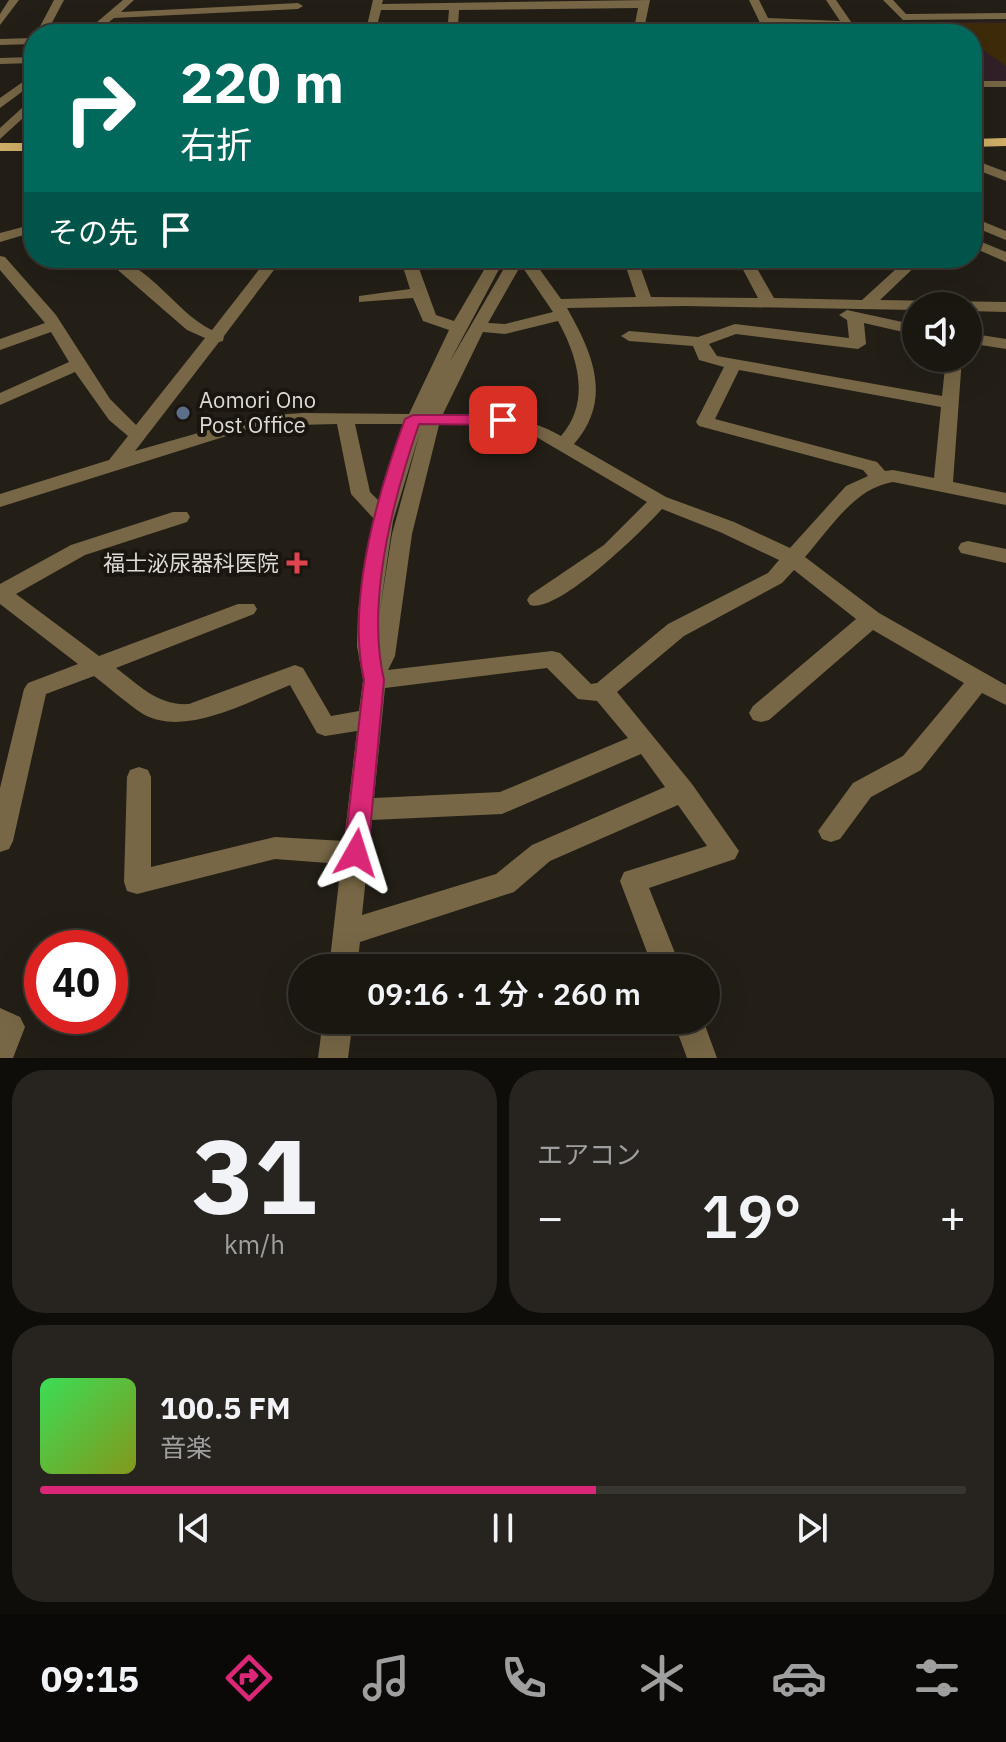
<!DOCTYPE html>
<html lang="ja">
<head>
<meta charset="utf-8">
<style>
  :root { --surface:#1a1711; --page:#27241f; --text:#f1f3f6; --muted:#9f9f9f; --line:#383631; --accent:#db2777 }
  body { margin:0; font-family:"IBM Plex Sans","Noto Sans JP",sans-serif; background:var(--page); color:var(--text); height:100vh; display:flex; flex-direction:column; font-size:30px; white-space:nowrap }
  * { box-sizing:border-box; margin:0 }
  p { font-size:26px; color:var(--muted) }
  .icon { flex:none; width:44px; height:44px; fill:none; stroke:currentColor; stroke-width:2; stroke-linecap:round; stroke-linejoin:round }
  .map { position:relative; height:1058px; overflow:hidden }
  .side { display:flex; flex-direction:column; gap:12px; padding:12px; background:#0e0d09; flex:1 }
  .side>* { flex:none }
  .banner { position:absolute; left:24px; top:24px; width:958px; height:244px; border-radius:32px; box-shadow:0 8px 32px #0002,0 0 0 2px var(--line); background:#00695c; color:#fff; overflow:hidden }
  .buttons { position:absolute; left:902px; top:292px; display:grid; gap:16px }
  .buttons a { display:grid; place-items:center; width:80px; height:80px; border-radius:50%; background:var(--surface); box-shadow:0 8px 32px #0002,0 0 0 2px var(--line); font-size:40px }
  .speed { position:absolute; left:24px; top:930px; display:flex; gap:16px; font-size:40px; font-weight:700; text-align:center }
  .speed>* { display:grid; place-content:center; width:104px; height:104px; border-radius:50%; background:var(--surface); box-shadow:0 8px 32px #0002,0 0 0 2px var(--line); line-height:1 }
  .speed .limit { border:12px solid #d22; background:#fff; color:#111 }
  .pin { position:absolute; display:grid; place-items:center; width:68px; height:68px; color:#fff; margin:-34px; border-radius:16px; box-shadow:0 4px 12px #0006 }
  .me { position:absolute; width:88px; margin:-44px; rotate:6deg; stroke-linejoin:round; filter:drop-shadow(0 0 6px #0008) }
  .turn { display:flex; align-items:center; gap:28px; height:168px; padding:0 24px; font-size:36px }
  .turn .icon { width:104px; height:104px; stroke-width:2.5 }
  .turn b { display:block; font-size:56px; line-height:68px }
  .then { display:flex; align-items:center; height:76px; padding:0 24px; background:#0003; gap:16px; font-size:30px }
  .big { font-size:60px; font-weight:600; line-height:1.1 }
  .side .widget { flex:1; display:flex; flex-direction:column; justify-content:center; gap:12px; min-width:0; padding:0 28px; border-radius:32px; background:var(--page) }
  .side .dial { align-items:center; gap:0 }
  .dial b { font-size:104px; line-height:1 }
  .song { display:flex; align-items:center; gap:24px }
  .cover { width:96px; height:96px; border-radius:12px; background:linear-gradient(135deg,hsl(130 70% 55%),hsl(70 70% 35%)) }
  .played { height:8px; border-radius:4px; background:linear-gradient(90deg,var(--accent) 60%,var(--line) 60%) }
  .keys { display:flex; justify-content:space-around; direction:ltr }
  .heat { display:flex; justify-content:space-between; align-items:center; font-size:44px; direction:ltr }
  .side .tiles { flex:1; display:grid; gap:12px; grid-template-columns:1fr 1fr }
  .widget:last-child { grid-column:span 2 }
  .trip { position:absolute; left:288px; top:954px; width:432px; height:80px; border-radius:40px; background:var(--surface); box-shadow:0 8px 32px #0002,0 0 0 2px var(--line); font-weight:600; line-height:80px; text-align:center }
  .tabs { display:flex; height:128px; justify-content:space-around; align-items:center; background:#0a0907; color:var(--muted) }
  .tabs .icon { width:56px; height:56px }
  .tabs .selected { color:var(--accent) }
  .tabs b { font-size:36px; color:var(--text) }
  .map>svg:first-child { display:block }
</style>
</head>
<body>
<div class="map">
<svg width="1006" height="1058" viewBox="0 0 1006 1058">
  <rect width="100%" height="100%" fill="#231f17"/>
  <path fill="#322028" d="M1006,21V81H972V34H860L852,23Z"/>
  <path fill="#3e2b09" d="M945,23H1006V66L972,42V34H960Z"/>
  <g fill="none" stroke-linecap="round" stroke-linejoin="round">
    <path fill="#776746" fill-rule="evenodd" d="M9,0H19L0,25V14Z
      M54,0H64L46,34H36Z
      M123,0H134L121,12L298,3L303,6L298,9L114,18L94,34H83Z
      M373,0H383L382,4L650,0L643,34H633L638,8L459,10L458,26H550L555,29L550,32L457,34H447L449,10H381L375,34H365Z
      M749,0H759L768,18L840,21L826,0H836L856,29L851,32L844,27L771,24L770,34H760L762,27Z
      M883,0H893L906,14L1006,13V19L903,20Z
      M290,30L294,34H219L224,31Z
      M34,38V44L0,45V39Z
      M34,57V63L0,64V58Z
      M34,74V83L0,108V98Z
      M972,81H1006V87H972Z
      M34,97V108L0,139V128Z
      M972,159L1006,172V181L972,168Z
      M972,217L1006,231V240L972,226Z
      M34,224V232L0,242V233Z
      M972,238L1006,252V262L972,247Z
      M0,256L5,257L56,315L110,399L136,425L205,338L187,330L104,258C147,258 174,312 212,330L268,258H283L224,336L223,341L219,342L135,451L258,416L303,413L409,414L449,330L423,321L413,298L359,302V296L410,289L402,264L332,270V264L337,263L379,258H427L417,263L436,315L454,321L491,258H505L449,363L510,258L533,260L561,299L636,297L623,258H637L651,297L758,298L739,262L676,267L669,263L683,258H751L774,298L862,300L908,258H924L880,300L1006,302V312L968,311V306H916V310L684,306L567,308C593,354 613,399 574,444L666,497L734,522L790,548L846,486L868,476L863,470L699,426L696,422L724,367L699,360L693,346L629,341L621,336L629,331L698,337L735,324L849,338L847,320L839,315L847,310L916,325V335L864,323L866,344L858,349L736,334L709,344L717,356L942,396L946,358H962L953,482L1006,493V505L893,482C854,488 830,529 805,557L879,613L1006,685V705L982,693L921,770L871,797L840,839L831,842L822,839L818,831L853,783L903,756L964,683L873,630L769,720L761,722L753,720L749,713L753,706L856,619L794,570L782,583L684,636L617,692L692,784L739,851L735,859L649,888L681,968H653L620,881L624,872L707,846L678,805L550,861L514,892L360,942L357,968H329L341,864L275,859L137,894L127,891L124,882L127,777L130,770L139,767L148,770L151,777V867L275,837L344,841L357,731L325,736L317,733L290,685C249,701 185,738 143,714C126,703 110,688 94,676L46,694L13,841L9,849L0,852V788L24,689L28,683L78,664L0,604V584L71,545L173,512H187L190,517L187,522L85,555L16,594L99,656L238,604H254L257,609L254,614L116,668C139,685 158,706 189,704L295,665L303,668L331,716L359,711L363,680L357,646L358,610L374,519L351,494L337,424L258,426L0,507V494L109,460L128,436L109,420L75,372L0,405V393L69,362L51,332L0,350V339L45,323L0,270ZM521,265L553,312L505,324L488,323ZM558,321C578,357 591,402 561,436C523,414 485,414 443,414L483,332L505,334ZM739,370L941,407L934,478L893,470L885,471L877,462L715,419ZM355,424H405L379,501L370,492ZM439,425H502L533,435L647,502L604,545L530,595L527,600L530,605C558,614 642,531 662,509L720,532L779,560L768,573L668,624L597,683L591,684L560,653L552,651L388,670L395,656L412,534ZM420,432L392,534L379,616L393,521ZM547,668L578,699L597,701L628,738L500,792L374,798L385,688ZM641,754L665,787L532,845L496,874L362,915L372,820L502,814Z
      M968,333L1006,339V349L968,343Z
      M968,541L1006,549V563L961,553L958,548L961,543Z
      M0,1008L20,1017L25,1027L13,1058H0Z
      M323,1020H353L348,1058H318Z
      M673,1020H703L717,1058H687Z"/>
    <path fill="#d0b068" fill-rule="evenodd" d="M1006,138V146L972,147V139Z
      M0,143H34V151H0Z"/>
  </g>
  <path fill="#db2777" stroke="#8e194d" stroke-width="2" d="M413,415H503L511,420L503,425L419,424C393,499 366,602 384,680L368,853L364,860L356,864L347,860L344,853L364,680C346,600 377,495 405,419Z"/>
  <circle fill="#5c6f8a" stroke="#1a150e" stroke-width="3" cx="183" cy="413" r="8"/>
  <path fill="#e0444e" stroke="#1a150e" stroke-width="3" d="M293 551h8v8h8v8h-8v8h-8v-8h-8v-8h8z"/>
  <g text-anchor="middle" stroke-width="8" stroke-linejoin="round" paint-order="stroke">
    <g font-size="22" fill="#ddd9d5" stroke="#1a150e" text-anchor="start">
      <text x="199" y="408">Aomori Ono<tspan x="199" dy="25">Post Office</tspan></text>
      <text x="279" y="571" text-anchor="end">福士泌尿器科医院</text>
    </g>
  </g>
</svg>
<div class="buttons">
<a><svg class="icon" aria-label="sound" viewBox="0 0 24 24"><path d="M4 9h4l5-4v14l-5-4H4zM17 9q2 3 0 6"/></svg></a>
</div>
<div class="speed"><div class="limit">40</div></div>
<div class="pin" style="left:503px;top:420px;background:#d93025"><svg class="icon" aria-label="arrive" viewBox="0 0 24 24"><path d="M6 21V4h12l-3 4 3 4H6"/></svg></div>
<svg class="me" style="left:356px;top:853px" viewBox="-20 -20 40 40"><path d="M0-17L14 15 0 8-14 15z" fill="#db2777" stroke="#fff" stroke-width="4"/></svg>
<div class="trip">09:16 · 1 分 · 260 m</div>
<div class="banner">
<div class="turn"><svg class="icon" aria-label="right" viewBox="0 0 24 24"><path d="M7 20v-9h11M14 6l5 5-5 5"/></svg><div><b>220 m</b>右折</div></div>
<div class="then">その先<svg class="icon" aria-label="arrive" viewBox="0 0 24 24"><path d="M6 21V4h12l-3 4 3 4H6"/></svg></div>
</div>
</div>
<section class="side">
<div class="tiles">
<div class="widget dial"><b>31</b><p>km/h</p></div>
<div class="widget"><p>エアコン</p>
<div class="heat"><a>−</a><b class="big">19°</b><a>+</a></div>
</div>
<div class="widget">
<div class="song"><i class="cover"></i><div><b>100.5 FM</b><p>音楽</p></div></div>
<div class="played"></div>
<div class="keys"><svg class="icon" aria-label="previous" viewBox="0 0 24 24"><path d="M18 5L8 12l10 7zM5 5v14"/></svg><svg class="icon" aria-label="pause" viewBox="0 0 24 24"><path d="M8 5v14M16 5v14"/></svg><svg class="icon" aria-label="next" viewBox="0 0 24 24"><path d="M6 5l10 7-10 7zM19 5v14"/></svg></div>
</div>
</div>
</section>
<nav class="tabs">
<b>09:15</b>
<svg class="icon selected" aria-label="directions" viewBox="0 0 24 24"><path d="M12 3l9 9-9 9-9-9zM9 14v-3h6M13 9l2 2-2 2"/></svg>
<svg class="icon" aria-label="music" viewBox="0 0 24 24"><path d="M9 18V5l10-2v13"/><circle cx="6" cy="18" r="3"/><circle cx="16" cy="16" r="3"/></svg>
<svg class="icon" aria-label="phone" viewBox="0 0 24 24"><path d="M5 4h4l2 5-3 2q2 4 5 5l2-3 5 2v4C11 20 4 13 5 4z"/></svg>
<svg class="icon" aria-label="climate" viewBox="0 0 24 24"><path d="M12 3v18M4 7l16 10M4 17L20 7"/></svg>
<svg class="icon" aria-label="car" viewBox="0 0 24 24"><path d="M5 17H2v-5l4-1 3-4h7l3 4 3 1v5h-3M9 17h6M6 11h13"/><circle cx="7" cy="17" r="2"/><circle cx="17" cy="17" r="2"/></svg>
<svg class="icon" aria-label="filters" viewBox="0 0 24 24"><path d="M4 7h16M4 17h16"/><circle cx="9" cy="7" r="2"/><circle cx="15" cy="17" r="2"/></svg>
</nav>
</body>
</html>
